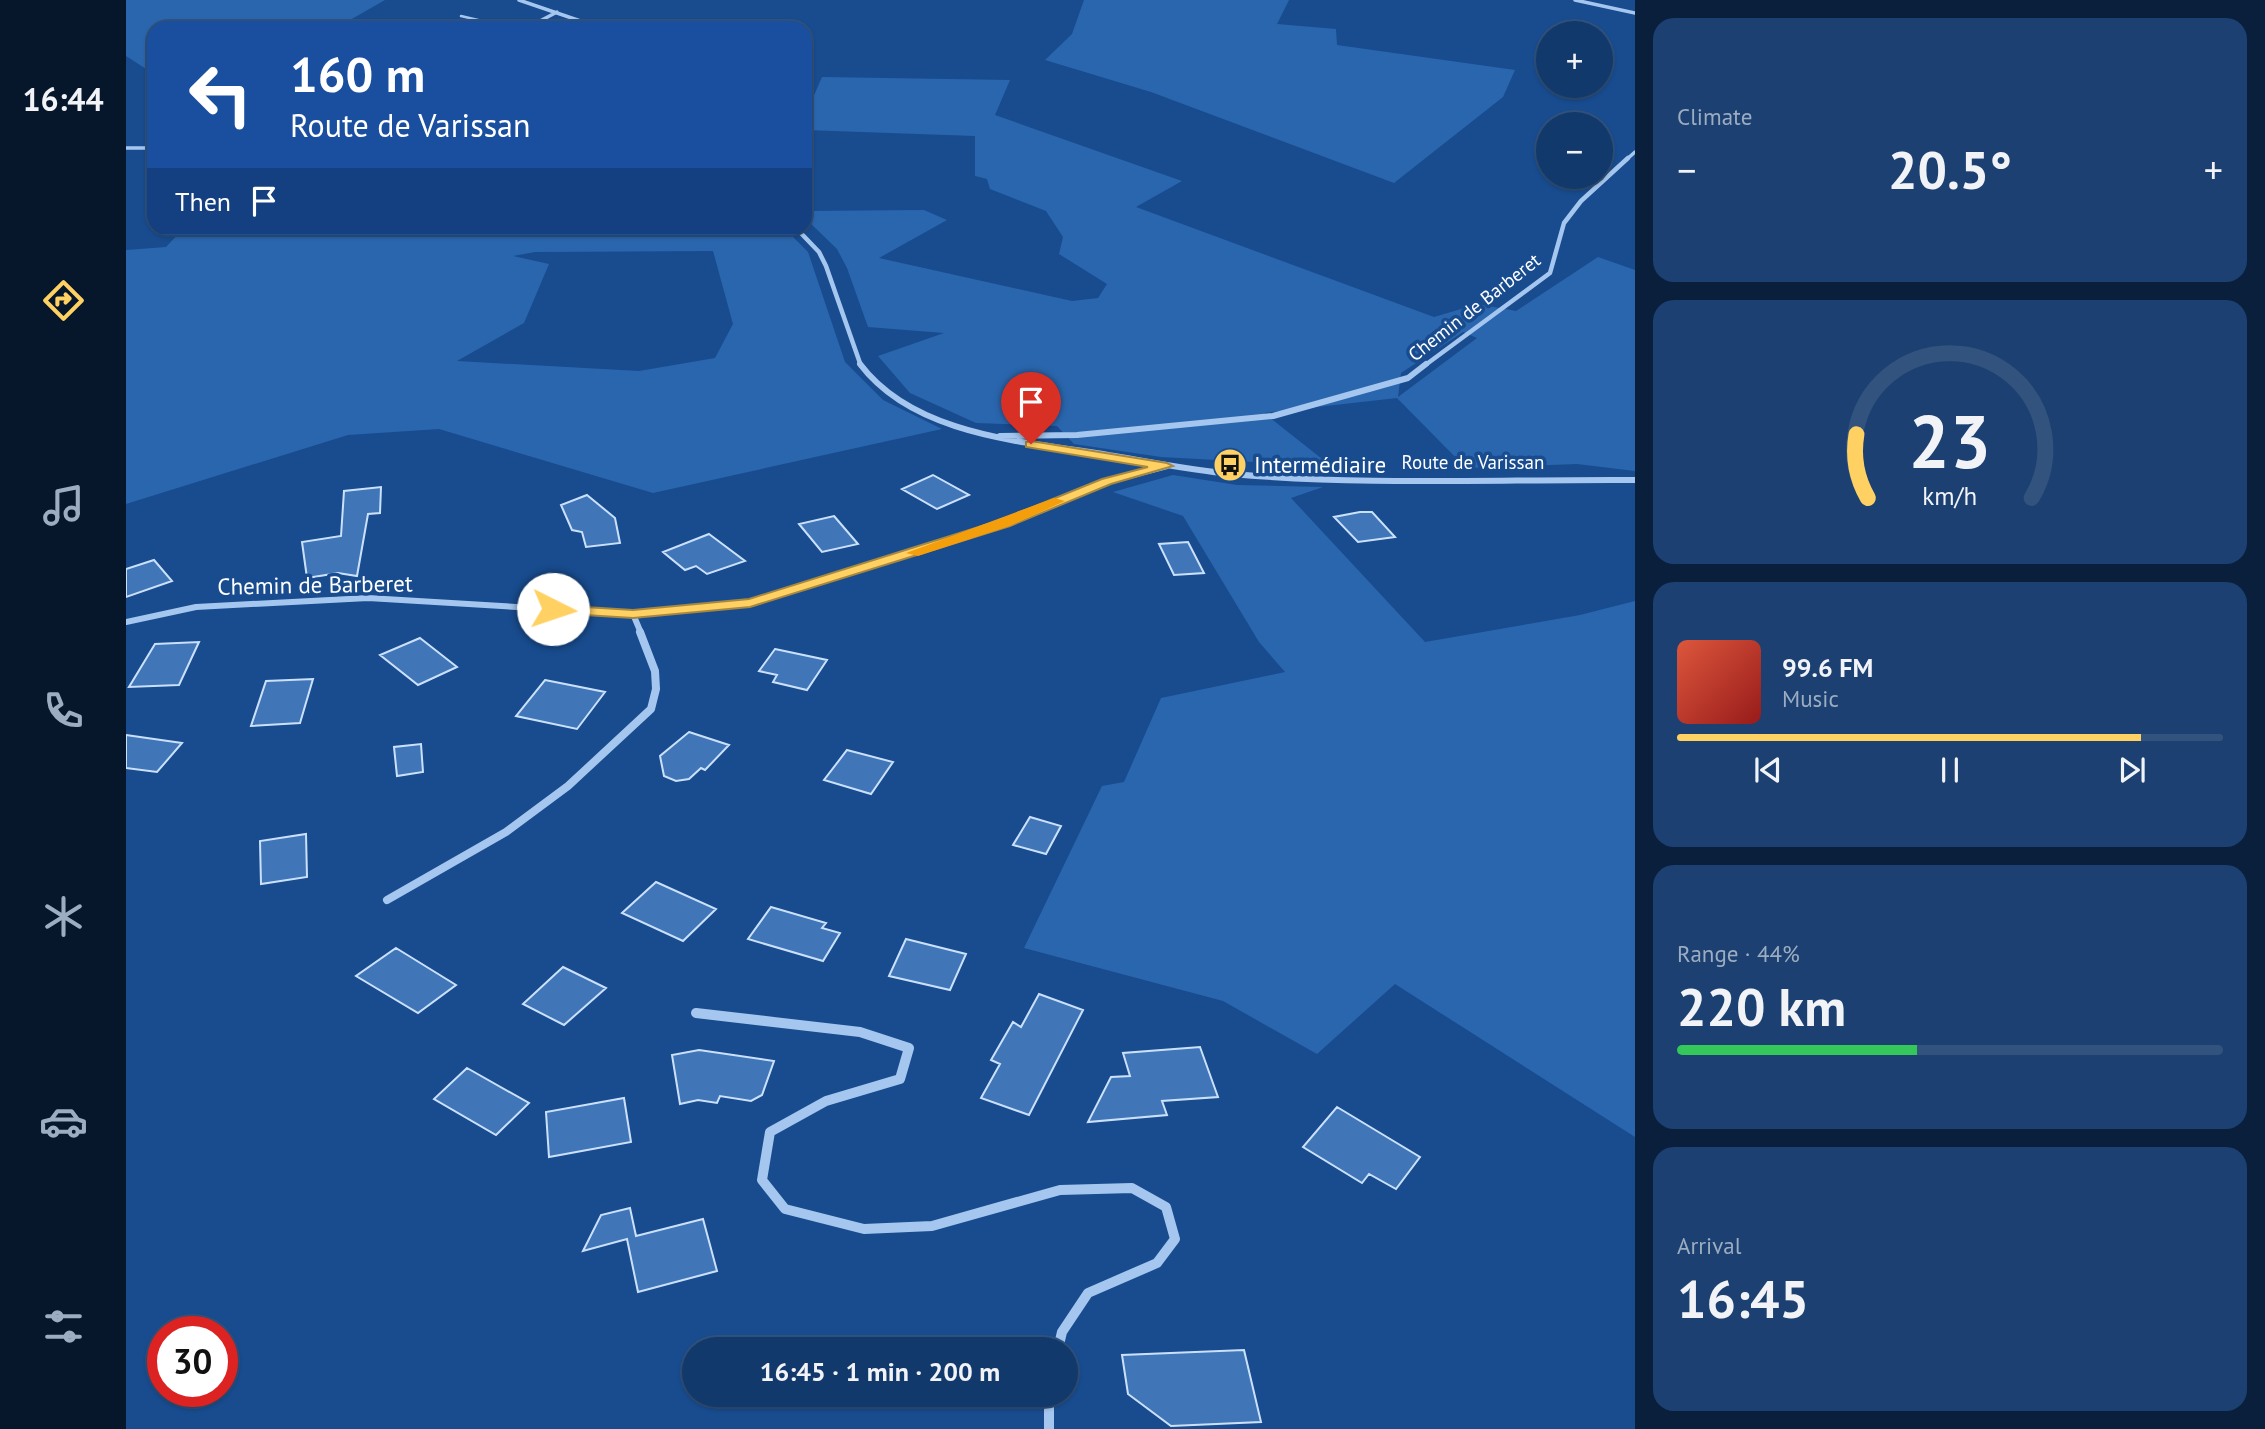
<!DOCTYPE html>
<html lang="en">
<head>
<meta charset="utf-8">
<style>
  :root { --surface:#12396b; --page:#1b4071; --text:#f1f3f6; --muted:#9cacc1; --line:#31537e; --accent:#ffd163 }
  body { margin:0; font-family:"PT Sans",sans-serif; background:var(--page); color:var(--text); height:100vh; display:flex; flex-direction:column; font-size:26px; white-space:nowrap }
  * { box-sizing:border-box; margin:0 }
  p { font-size:23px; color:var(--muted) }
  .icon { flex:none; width:38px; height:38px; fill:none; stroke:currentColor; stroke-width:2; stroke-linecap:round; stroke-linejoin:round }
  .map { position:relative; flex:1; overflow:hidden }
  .side { display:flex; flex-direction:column; gap:18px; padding:18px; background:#0a1f3b; width:630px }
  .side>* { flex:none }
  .guide { position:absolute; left:21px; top:21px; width:665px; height:214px; border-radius:21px; box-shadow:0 2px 5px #0004,0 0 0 2px var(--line); background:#1a4fa0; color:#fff; overflow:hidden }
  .controls { position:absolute; left:1410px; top:21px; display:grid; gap:14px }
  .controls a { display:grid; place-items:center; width:77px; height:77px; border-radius:50%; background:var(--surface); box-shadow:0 2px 5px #0004,0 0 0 2px var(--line); font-size:35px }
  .speed { position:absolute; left:21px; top:1316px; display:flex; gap:14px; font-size:35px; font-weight:700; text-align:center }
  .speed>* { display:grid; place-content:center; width:91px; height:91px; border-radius:50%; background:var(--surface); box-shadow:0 2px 5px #0004,0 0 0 2px var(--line); line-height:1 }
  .speed .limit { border:10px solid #d22; background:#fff; color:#111 }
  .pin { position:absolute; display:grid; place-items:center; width:60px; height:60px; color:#fff; margin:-72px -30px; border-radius:50% 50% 50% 0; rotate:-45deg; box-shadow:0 0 7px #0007 }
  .pin .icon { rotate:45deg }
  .me { position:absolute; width:77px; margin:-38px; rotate:94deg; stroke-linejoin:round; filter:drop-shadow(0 0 5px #0008) }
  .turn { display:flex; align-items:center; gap:24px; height:147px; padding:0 28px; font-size:32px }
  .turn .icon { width:91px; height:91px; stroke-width:2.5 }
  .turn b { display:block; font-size:49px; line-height:60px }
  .then { display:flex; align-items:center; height:66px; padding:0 28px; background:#0003; gap:14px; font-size:26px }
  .big { font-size:52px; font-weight:700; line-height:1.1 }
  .side .widget { flex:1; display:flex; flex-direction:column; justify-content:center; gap:10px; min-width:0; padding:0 24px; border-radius:21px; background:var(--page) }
  .side .dial { align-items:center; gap:0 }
  .dial svg { height:182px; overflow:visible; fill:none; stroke:var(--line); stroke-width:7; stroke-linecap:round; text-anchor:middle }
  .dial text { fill:var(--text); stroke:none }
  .song { display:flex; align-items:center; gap:21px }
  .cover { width:84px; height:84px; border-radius:10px; background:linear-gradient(135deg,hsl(10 70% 55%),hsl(0 70% 35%)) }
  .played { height:7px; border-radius:4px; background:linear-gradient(90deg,var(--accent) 85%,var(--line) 85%) }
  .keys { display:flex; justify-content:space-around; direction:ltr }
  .heat { display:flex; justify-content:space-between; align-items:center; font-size:38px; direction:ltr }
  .charge { height:10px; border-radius:5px; background:linear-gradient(90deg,#34c759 44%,var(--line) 0) }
  .trip { position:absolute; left:556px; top:1337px; width:396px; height:70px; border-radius:35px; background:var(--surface); box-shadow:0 2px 5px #0004,0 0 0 2px var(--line); font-weight:700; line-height:70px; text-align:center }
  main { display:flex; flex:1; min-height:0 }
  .dock { display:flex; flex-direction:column; width:126px; justify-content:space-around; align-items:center; background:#07172b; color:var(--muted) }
  .dock .icon { width:49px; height:49px }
  .dock .selected { color:var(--accent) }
  .dock b { font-size:32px; color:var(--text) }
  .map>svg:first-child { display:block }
</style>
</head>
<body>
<main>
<nav class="dock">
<b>16:44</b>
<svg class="icon selected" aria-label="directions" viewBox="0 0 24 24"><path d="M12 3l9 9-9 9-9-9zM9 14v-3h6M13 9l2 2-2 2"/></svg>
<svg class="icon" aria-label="music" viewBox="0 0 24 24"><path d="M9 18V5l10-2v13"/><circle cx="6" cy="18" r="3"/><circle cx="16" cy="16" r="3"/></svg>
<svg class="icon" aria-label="phone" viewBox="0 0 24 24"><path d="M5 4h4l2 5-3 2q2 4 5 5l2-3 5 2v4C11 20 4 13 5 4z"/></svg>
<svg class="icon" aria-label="climate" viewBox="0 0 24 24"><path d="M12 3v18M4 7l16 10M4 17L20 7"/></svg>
<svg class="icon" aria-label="car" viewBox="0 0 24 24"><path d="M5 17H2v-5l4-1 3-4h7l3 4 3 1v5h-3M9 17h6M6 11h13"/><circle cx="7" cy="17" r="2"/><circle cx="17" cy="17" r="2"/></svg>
<svg class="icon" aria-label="filters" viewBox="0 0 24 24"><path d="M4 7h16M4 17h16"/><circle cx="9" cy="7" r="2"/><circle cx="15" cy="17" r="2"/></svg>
</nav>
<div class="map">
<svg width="1509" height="1429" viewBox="0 0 1509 1429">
  <rect width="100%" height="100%" fill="#184c8f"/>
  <path fill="#2a66ae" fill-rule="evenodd" d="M0,0H259L224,20L262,28H28V74L0,56Z
    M958,0H1163L1151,24L1210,29L1211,45L1389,70L1377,97L1268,183L1025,92L919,60L946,34Z
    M696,77L884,80L869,115L1056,181L1010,207L1308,317L1352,304L1390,311L1472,257L1509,270V471L1451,464L1340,468L1271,398L1138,413L1205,466L1035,457L948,444L931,426L850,423L784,393L752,356L818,333L742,327L721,268L711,249L679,218V211L798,210L821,220L753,258L946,301L972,298L981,284L933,254L937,237L920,211L864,189L861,179L849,176V136L679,130V116ZM1337,332L1351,338L1272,397L1275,373Z
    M58,228H658L682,252L719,362L757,400L816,429L527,493L313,429L222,435L0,504V250L40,247ZM587,251L607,324L589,358L513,371L331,361L398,323L423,264L387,256L409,252Z
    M1047,475L1111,485L1197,487L1165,498L1299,642L1454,615L1509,601V1137L1269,984L1191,1054L1097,1001L898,948L976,786L998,782L1035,698L1159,672L1133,642L1057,516L987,492Z"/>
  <path fill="#4076b8" stroke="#cbe1fb" stroke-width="2" d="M807,475L843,495L811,509L776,489Z
    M255,487L254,513L242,514L231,576L212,573L181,578L176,542L215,536L218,491Z
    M461,495L489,518L494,543L460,547L456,532L446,530L435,505Z
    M1234,512H1246L1269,537L1232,542L1208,517Z
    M708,516L732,544L696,552L673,524Z
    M583,534L619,561L581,574L570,566L559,570L537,552Z
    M1062,542L1078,573L1048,575L1033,544Z
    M28,560L46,581L0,597V569Z
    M294,638L331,667L292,685L254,655Z
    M73,642L53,685L3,687L29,644Z
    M649,649L701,660L681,690L647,682L651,675L633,671Z
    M187,679L174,723L125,726L140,681Z
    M419,680L479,692L451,729L390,716Z
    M563,732L603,745L579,770L575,768L563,779L550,781L538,776L534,756Z
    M0,735L56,743L31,772L0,768Z
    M295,744L297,772L271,776L268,747Z
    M721,750L767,762L745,794L698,780Z
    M904,817L935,826L920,854L887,845Z
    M180,834L181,877L135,884L134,841Z
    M530,882L590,909L557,941L496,913Z
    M645,907L700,923L696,928L714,933L697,961L622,939Z
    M780,939L840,954L824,990L763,976Z
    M270,948L330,985L292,1013L230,976Z
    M437,967L480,988L438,1025L397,1004Z
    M913,994L957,1010L903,1115L855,1098L874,1064L865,1060L887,1022L895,1027Z
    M1074,1047L1092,1097L1036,1101L1041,1115L962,1122L985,1077L1004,1076L997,1053Z
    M573,1050L648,1061L636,1095L625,1101L594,1096L591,1103L572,1100L554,1104L546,1055Z
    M341,1068L403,1103L370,1135L308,1099Z
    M498,1098L505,1142L423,1157L420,1112Z
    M1211,1107L1294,1157L1270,1189L1243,1174L1236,1183L1177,1147Z
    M504,1208L510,1236L577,1219L591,1271L512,1292L501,1239L457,1251L475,1215Z
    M1118,1350L1135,1422L1045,1426L1002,1394L996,1355Z"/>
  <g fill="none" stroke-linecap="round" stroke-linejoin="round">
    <path stroke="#a5c7ef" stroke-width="2.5" d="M335,16L386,28"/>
    <path stroke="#a5c7ef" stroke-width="3.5" d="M393,0L475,28
      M1449,0L1509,13
      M410,28L414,21L431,12
      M0,148H28
      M1500,160L1509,152"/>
    <path stroke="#a5c7ef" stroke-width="4.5" d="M670,228L693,252L700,266L735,366
      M1298,366L1424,273L1438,223L1455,201L1502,158"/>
    <path stroke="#a5c7ef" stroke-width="6" d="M734,364C786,433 890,441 970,453C1015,460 1061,470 1106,474C1238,486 1377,479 1509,480
      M874,436L951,435L1147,416L1282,378L1300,364
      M507,614L515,633
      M0,622L70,607L242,598L507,614L624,603L879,523L980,482L1041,466"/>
    <path stroke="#a5c7ef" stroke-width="8" d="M261,900L380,832L442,786L525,709L530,689L529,671L514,632"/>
    <path stroke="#a5c7ef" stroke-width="10" d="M570,1013L734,1032L783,1048L774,1079L700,1101L644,1132L636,1180L659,1209L738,1229L806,1226L934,1190L1006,1188L1040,1207L1049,1239L1031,1263L962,1293L936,1332L932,1349
      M923,1395V1429"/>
  </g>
  <path fill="#ffd163" stroke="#a68840" stroke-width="2" d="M905,441L1041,463L1047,466L985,484L884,526L624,607L507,618L427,613L420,609L427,605L507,610L623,599L875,520L976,479L1022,467L900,447V442Z"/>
  <path fill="#f59e0b" d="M928,498L939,501L884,526L792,556L780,553Z"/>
  <defs>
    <symbol id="bus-disc" viewBox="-11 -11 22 22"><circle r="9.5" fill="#ffd163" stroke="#184c8f"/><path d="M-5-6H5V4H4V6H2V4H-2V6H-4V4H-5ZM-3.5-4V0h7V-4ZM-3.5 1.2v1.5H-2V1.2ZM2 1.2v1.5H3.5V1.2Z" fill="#111"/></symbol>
  </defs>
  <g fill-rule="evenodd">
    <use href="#bus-disc" x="1085" y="446" width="38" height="38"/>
  </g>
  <g text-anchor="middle" stroke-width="7" stroke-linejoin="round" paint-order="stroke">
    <g font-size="19" fill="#fff" stroke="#184c8f">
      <text transform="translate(1348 307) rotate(-38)" y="7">Chemin de Barberet</text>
      <text x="1347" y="469">Route de Varissan</text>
    </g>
    <g font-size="23" fill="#fff" stroke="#184c8f" text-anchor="start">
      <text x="1128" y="473">Intermédiaire</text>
    </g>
    <g font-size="23" fill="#fff" stroke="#184c8f">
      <text transform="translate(189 585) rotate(-1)" y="8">Chemin de Barberet</text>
    </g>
  </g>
</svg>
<div class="controls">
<a>+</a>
<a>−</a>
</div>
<div class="speed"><div class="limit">30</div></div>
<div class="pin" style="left:905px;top:444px;background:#d93025"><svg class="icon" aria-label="arrive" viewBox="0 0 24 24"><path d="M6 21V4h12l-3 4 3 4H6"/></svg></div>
<svg class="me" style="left:427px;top:609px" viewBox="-20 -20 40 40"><circle r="19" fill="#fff"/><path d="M0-13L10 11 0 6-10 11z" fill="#ffd163"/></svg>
<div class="trip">16:45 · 1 min · 200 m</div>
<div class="guide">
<div class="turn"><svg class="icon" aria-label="left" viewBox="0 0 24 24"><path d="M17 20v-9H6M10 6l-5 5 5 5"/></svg><div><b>160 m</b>Route de Varissan</div></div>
<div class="then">Then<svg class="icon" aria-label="arrive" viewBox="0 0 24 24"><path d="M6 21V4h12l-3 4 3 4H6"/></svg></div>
</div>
</div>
<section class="side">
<div class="widget"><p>Climate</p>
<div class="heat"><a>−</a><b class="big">20.5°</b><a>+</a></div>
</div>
<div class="widget dial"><svg viewBox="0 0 100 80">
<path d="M14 69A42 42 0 1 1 86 69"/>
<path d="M14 69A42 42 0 0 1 9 41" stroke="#ffd163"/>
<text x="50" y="56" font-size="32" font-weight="700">23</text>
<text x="50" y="72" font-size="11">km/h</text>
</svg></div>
<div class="widget">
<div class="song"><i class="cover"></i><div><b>99.6 FM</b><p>Music</p></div></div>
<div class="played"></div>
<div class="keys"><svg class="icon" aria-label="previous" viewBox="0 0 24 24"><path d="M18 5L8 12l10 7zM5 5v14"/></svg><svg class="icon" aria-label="pause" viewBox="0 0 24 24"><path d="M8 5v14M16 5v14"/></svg><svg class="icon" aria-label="next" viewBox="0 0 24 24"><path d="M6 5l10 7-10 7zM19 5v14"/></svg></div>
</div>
<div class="widget"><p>Range · 44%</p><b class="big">220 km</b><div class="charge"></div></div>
<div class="widget"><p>Arrival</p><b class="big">16:45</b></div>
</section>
</main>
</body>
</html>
